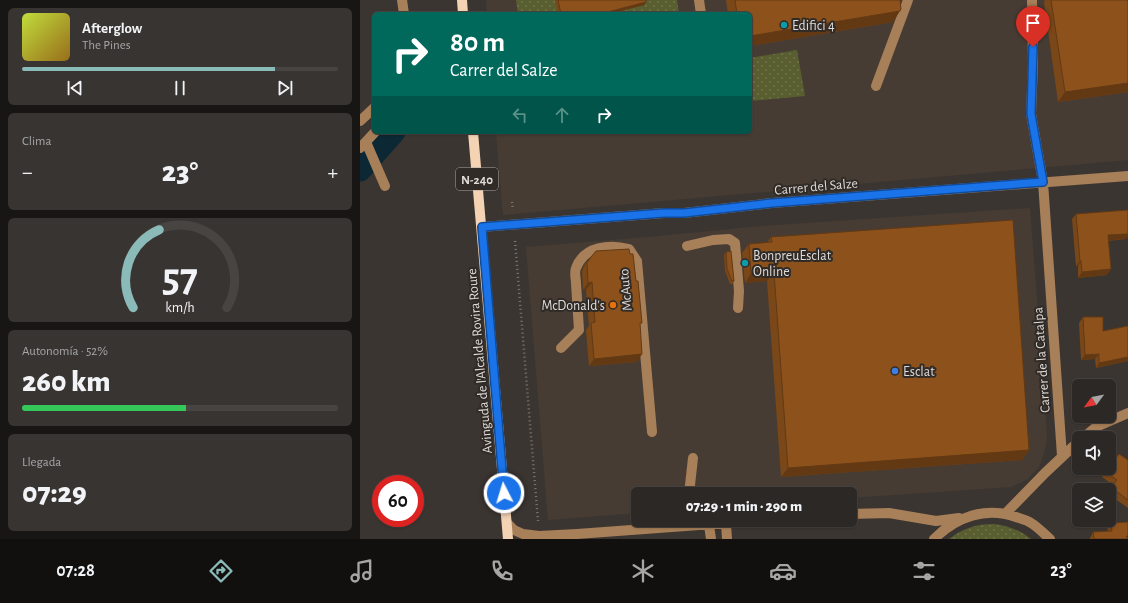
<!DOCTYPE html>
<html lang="es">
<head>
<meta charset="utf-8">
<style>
  :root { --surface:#2c2825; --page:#383432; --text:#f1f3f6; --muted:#a6a6a7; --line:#484442; --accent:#8bbbb9 }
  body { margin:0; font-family:"Alegreya Sans",sans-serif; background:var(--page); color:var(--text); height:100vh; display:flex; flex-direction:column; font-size:15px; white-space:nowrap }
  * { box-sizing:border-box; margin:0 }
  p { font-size:13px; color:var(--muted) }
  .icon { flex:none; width:22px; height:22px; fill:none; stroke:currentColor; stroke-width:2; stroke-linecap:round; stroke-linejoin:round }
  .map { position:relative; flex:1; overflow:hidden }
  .side { display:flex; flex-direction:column; gap:8px; padding:8px; background:#181614; width:360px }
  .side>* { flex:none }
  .hud { position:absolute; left:12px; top:12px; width:380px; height:122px; border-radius:6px; box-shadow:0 1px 3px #0004,0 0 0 1px var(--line); background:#00695c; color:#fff; overflow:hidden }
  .needle { width:26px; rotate:238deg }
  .controls { position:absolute; left:712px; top:379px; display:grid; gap:8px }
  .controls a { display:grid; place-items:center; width:44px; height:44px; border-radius:6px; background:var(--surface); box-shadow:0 1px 3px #0004,0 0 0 1px var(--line); font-size:20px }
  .speed { position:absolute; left:12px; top:475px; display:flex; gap:8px; font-size:20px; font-weight:700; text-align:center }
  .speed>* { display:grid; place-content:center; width:52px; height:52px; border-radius:50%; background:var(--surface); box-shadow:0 1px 3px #0004,0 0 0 1px var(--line); line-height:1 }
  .speed .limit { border:6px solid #d22; background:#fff; color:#111 }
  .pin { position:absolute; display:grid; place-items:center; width:34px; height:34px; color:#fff; margin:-41px -17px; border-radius:50% 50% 50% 0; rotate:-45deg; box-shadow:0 0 4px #0007 }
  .pin .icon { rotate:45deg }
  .me { position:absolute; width:44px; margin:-22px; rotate:355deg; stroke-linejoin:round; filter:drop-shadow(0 0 3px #0008) }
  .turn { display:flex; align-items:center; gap:14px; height:84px; padding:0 12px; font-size:18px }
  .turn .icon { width:52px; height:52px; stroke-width:2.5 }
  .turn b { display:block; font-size:28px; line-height:34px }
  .lanes { display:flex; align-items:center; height:38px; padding:0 12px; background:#0003; justify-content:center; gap:20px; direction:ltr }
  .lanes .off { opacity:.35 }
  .big { font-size:30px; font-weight:800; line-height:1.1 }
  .side .card { flex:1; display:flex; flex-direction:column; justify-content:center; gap:6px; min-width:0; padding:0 14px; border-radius:6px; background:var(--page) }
  .side .dial { align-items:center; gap:0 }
  .dial svg { height:104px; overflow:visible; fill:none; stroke:var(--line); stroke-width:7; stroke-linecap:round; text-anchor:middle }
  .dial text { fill:var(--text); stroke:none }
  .song { display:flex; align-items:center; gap:12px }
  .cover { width:48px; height:48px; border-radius:6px; background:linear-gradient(135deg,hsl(70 70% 55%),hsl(40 70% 35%)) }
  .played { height:4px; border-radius:2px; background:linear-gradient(90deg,var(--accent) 80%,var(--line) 80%) }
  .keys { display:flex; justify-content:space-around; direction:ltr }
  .heat { display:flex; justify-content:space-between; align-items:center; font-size:22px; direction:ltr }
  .charge { height:6px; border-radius:3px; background:linear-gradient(90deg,#34c759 52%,var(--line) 0) }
  .trip { position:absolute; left:271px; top:487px; width:226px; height:40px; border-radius:6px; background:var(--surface); box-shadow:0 1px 3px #0004,0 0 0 1px var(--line); font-weight:800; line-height:40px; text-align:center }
  .tabs { display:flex; height:64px; justify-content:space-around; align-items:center; background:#12100f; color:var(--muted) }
  .tabs .icon { width:28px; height:28px }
  .tabs .on { color:var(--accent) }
  .tabs b { font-size:18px; color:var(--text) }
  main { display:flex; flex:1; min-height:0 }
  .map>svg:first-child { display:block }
</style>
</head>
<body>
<main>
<section class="side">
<div class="card">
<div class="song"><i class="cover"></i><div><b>Afterglow</b><p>The Pines</p></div></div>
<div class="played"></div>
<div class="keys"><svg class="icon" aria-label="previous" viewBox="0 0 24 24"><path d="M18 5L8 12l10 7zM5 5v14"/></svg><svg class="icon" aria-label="pause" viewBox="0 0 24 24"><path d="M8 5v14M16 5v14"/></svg><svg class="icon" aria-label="next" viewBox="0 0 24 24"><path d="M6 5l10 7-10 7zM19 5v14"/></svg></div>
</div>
<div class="card"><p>Clima</p>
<div class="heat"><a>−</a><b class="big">23°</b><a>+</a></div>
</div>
<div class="card dial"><svg viewBox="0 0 100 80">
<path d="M14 69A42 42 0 1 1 86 69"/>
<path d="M14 69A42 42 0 0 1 34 9" stroke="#8bbbb9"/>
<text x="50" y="56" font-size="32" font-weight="700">57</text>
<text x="50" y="72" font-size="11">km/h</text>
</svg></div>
<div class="card"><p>Autonomía · 52%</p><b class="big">260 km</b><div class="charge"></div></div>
<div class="card"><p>Llegada</p><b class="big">07:29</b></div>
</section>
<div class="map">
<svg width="768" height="539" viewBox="0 0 768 539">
  <defs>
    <pattern id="grass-dots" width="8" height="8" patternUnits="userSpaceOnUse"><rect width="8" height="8" fill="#585e2f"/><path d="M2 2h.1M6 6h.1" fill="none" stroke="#70744c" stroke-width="1.8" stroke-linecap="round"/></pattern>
  </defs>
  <rect width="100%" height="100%" fill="#3b3531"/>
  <path fill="#473c33" d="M126,0H768V160L143,215L136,132H390V14H127Z
    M670,208L687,435L686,445L683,456L679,467L668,479L651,487L490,498V494H278V513L188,520L166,247L289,237L402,226Z"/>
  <path fill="url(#grass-dots)" d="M156,0H317L319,14H158Z
    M437,50L445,96L390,101V58Z
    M634,524C648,526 660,530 671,539H589C603,528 617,524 634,524Z"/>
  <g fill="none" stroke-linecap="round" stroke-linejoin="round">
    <path stroke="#0c2835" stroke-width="23" d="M0,170L34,132"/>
    <path stroke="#7c7773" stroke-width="2.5" stroke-dasharray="1 3" stroke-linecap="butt" d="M152,202L153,210
      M155,241L178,521"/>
    <path stroke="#a77f58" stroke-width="10" d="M42,0L44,14
      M339,0L341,14
      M672,0L673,63L671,114L683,182L702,456
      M516,86L548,0
      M0,121L14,108
      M6,142L25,186
      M0,148L15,132
      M122,227L304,213H324L412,203L768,176
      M327,246L353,240L369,239L375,243L379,291L378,308
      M201,348L219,330C218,315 217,299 216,283C216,279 214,272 216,268C224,246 250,244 269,249L277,261L292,432
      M723,438L736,427L768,413
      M329,494L333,458
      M646,513L685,473L719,441
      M490,514L529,513L576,521L599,518
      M147,523L154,530L163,534L179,536L217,534L407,520
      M366,524L367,539
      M349,525L351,539
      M574,539C596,517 626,506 656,517C661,519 667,520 671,523C678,527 684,534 690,539"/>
    <path stroke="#f4d3b4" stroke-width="10" d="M102,0L103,14
      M113,132L148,539"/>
  </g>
  <path fill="#794718" d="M195,0H286L284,5L249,14H198Z
    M366,0H540L533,22L390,46V14H368Z
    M685,0H768V92L698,102L684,2Z
    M716,214L766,239L748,241L747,275L718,278V266H716L712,219Z
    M411,237L669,450L662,460L421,477L407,281L385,283L382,253L389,244L407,243Z
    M366,252L374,281L372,284H370L365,271L364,255Z
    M231,257L280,326L277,362L229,366L226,330L229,326L226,290H223L222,271L225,264Z
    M723,317L768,361L736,368L735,359L721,360L719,323Z
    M759,454L768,460V508L751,496L753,494L749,490L753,485L742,477Z
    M751,523L768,539H730V538L733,532L748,531L747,529Z"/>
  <path fill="#633914" d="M286,2L284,5L249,14H240Z
    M540,11L533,22L390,46V36Z
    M768,83V92L698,102L705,92Z
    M768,234V237L766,239L744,241L748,235Z
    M720,261H721L718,266H716Z
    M751,269L747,275L718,278L722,272Z
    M414,272L407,281L385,283L391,273Z
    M232,282L226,290H223L228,283Z
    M282,354L277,362L229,366L234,359Z
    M739,354L735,359L721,360L725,355Z
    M768,357V361L736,368L739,363Z
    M669,450L662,460L421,477L428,468Z"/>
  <path fill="#8d521c" stroke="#633914" d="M198,0H286V2L240,14H201Z
    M375,0H540L541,9L540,11L390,36V14H377Z
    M691,0H768V83L705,92Z
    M768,210V234L748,235L751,269L722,272L721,261H720L716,214Z
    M653,220L669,450L428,468L414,272L391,273L389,244L412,242L411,237Z
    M269,249L270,254H273L276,281H278L282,323H280L282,354L234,359L231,323L235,322L232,282L228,283L227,263L231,257L236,251Z
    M371,251L374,281H372L367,269L366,252Z
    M723,317H743V331L768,326V357L739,363V354L725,355Z
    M759,454L768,460V500L755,490L757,489L753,485L757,480L746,472Z
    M768,522V535L766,537H768V539H734L733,532L752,531L751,523Z"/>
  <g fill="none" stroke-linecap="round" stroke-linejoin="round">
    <defs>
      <path id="route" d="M144,493L122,227L304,213H324L412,203L683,182L671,114L673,47"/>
    </defs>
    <use href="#route" stroke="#114b97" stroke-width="10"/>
    <use href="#route" stroke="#1a73e8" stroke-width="7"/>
  </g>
  <g fill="#0f9aa8" stroke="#312b27" stroke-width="1.5">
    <circle cx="424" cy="25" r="4"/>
    <circle cx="385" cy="263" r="4"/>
  </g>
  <circle fill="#e8710a" stroke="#312b27" stroke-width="1.5" cx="253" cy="305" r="4"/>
  <circle fill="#3f7fe0" stroke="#312b27" stroke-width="1.5" cx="535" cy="371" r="4"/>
  <g text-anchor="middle" stroke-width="4" stroke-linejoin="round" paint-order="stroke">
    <rect fill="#312b27" stroke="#aba6a3" stroke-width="1" x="96" y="168" width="42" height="22" rx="3"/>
    <g font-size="13" font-weight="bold" fill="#dfdbd8">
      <text x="117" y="184">N-240</text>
    </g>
    <g font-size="14" fill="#dfdbd8" stroke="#312b27" text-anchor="start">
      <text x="432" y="30">Edifici 4</text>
      <text x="393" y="260">BonpreuEsclat<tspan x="393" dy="16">Online</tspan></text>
      <text x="245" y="310" text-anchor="end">McDonald's</text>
      <text x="543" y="376">Esclat</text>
    </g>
    <g font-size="14" fill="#dfdbd8" stroke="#312b27">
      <text transform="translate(456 186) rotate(-5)" y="5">Carrer del Salze</text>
      <text transform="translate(265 290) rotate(-95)" y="5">McAuto</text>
      <text transform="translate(681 360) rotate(-94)" y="5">Carrer de la Catalpa</text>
      <text transform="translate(119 361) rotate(-95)" y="5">Avinguda de l'Alcalde Rovira Roure</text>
    </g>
  </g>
</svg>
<div class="controls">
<a><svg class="needle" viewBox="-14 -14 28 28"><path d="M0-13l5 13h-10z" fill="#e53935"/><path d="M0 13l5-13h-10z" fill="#a6a6a7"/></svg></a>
<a><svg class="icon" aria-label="sound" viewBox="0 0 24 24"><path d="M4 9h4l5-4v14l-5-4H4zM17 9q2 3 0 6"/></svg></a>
<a><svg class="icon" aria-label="layers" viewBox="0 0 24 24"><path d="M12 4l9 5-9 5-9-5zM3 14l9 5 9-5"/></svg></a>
</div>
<div class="speed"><div class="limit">60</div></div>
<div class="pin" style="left:673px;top:47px;background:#d93025"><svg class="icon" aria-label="arrive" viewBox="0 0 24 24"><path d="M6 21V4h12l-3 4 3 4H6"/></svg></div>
<svg class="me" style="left:144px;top:493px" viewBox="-20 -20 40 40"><circle r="17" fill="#1a73e8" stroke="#fff" stroke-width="3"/><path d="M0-11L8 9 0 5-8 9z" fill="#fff"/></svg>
<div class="trip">07:29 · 1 min · 290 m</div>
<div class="hud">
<div class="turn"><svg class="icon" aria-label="right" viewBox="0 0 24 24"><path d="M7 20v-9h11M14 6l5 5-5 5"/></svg><div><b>80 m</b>Carrer del Salze</div></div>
<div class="lanes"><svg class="icon off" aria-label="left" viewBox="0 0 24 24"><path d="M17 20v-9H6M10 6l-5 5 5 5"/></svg><svg class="icon off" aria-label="ahead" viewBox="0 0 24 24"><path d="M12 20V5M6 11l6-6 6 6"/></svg><svg class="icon" aria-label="right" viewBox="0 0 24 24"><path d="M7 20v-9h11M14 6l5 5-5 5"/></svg></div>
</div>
</div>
</main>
<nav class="tabs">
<b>07:28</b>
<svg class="icon on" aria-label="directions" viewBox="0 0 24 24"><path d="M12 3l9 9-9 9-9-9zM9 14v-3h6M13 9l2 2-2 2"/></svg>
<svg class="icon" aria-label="music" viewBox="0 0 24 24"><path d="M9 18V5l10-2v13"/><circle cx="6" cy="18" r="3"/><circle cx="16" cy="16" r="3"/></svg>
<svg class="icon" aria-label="phone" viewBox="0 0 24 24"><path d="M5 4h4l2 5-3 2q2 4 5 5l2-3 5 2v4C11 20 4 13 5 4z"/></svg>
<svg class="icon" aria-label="climate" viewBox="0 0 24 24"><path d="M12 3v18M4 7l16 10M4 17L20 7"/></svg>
<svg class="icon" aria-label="car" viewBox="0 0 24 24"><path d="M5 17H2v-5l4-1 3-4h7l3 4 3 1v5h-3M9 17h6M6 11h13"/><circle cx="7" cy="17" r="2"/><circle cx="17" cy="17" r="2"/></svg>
<svg class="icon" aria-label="filters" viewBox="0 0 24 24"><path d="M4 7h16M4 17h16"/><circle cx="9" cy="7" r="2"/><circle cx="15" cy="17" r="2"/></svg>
<b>23°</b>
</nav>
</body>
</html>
